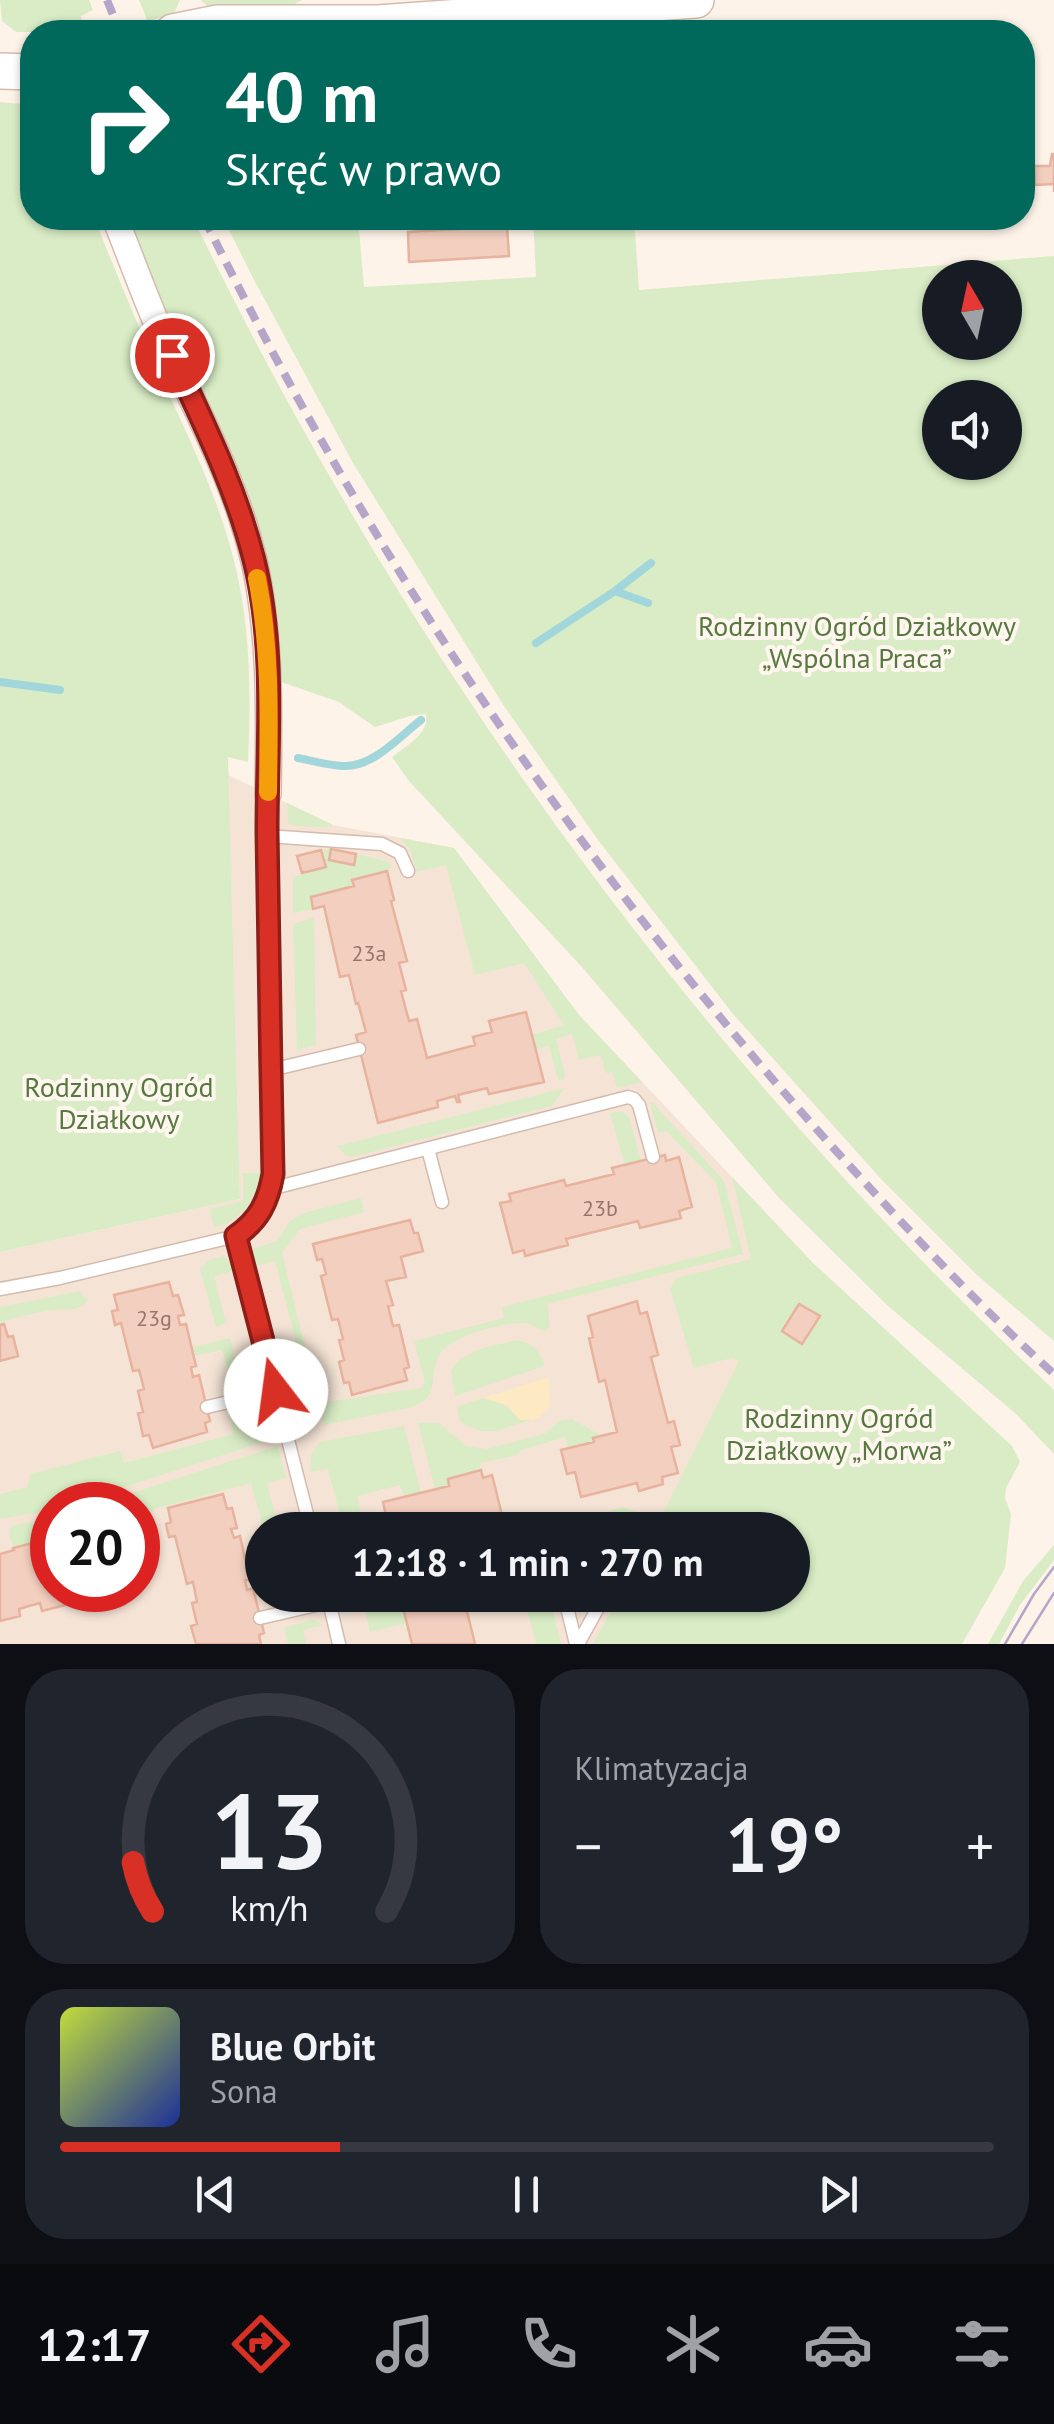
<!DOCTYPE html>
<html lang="pl">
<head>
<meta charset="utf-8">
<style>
  :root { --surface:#171b24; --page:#20242c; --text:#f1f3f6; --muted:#9ea1a6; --line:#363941; --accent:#d93025 }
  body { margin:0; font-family:"PT Sans",sans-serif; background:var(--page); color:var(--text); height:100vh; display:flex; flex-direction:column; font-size:38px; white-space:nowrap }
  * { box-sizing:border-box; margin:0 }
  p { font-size:32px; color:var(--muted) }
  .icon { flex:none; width:55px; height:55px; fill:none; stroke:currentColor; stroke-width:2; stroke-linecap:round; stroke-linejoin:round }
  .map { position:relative; height:1644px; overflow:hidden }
  .sheet { display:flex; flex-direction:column; gap:25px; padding:25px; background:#0d0f14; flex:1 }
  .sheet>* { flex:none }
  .hud { position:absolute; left:20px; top:20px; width:1015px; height:210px; border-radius:40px; box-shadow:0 2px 8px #0004; background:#00695c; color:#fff; overflow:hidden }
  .needle { width:65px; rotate:351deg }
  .controls { position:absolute; left:922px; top:260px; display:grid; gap:20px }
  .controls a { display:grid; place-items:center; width:100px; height:100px; border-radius:50%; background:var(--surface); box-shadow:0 2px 8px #0004; font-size:50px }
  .speed { position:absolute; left:30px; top:1482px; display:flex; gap:20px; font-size:50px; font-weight:700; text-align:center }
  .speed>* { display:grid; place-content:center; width:130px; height:130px; border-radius:50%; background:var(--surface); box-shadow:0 2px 8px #0004; line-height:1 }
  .speed .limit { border:15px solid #d22; background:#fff; color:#111 }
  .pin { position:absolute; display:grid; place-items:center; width:85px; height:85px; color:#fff; margin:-42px; border:5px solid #fff; border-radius:50%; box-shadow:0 2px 10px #0007 }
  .me { position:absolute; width:110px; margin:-55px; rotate:345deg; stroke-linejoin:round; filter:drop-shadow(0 0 8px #0008) }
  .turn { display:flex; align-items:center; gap:35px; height:210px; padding:0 40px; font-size:45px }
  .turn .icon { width:130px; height:130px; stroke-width:2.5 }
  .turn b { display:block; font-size:70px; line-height:85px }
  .big { font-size:75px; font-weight:700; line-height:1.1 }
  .sheet .widget { flex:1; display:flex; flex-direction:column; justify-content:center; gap:15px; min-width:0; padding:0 35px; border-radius:40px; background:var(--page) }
  .sheet .dial { align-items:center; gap:0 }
  .dial svg { height:260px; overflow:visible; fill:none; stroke:var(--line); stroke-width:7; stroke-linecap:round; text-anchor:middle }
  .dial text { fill:var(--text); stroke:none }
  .song { display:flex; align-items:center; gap:30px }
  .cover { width:120px; height:120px; border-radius:15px; background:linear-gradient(135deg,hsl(70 70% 55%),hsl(230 70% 35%)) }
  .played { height:10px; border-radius:5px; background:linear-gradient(90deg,var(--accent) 30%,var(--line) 30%) }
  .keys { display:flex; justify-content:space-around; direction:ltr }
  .heat { display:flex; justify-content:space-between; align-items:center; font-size:55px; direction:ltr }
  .sheet .tiles { flex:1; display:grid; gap:25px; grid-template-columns:1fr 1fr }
  .widget:last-child { grid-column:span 2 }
  .trip { position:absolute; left:245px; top:1512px; width:565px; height:100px; border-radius:50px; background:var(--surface); box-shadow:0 2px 8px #0004; font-weight:700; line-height:100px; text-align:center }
  .tabs { display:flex; height:160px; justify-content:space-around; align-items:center; background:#090b0e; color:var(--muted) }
  .tabs .icon { width:70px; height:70px }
  .tabs .active { color:var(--accent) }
  .tabs b { font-size:45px; color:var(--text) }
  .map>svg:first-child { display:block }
</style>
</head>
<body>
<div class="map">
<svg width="1054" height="1644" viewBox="0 0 1054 1644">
  <rect width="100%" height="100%" fill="#fdf3e8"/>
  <path fill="#f5e4d6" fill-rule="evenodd" d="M228,775L333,825L454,848L579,1015L812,1262L665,1530H262V1595H629L602,1644H0V1252L240,1199ZM52,1505H138V1590H52Z"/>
  <path fill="#d9ecc5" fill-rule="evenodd" d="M0,0H89L93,10L81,16L83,32H16L2,21Z
    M139,0H180L174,13L148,22Z
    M201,0H302L289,7L239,5L209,8Z
    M0,102L32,105V218H94C114,267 134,317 156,366C184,429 216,490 233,557C251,624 251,693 248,762L228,757L240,1199L0,1252Z
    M128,218H193C404,655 698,1058 1054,1390V1454L1015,1413L888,1306L780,1199L581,966L409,781L392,757C406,746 430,733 426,714L410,716L375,727L339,702L281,682C279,620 268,559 249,500C233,452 209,406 188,359C166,313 147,265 128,218Z
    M223,218H358L364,287L536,277L533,218H634L639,290L1054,256V1341L977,1275L882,1180L733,1014L598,840L504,706L353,463L252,276ZM940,278H1005V342H940ZM940,398H1005V462H940Z
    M287,803L333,825L331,827L294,826L288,823Z
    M400,838L454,848L579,1015L642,1082L617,1088L612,1072L606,1073L601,1055L579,1060L572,1034L556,1039L565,1075L564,1079L558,1080L549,1046L536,1049L532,1035L564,1025L524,963L475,975L446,865L417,872L410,849Z
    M331,849L330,860L353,865L356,854L389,862L391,869L353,880L354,886L311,897L313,909L293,913V877L325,867L321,850Z
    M314,918L316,1045L297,1050L293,924Z
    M565,1088L552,1106L352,1157L345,1155L338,1146Z
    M652,1102L724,1181L743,1254L547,1304L550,1325L546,1332L526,1323H517C494,1326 447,1336 437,1359C428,1382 441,1394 413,1407L324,1425L313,1383L307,1384L275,1261L256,1266L252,1249L277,1241L289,1222L304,1213L361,1198L364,1212L300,1229L282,1253L311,1372L319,1371L327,1402L421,1388L425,1382L414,1341L504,1318L502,1307L732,1248L716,1182L666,1131L658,1133L650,1103Z
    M622,1111L629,1117L641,1161L625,1165L610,1113Z
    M243,1173H261C255,1200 242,1222 214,1227L210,1209L243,1201Z
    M732,1177L812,1262L1012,1446L1020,1462L1006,1488L1005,1498L1011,1514L1005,1568L962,1644H593L620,1595H792V1530H636L615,1520L609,1530H556L554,1520L585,1512L587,1517L624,1507L659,1521L739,1361L732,1358L694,1368L670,1289L677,1278L751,1259Z
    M223,1256L229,1261L233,1271L214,1276L226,1323L216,1327L200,1269L209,1260Z
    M81,1291L85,1299L90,1297C77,1316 64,1307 45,1311C31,1314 18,1318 4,1321V1324L0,1325V1307Z
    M230,1338L240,1376L259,1372L255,1383L233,1390L222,1350L194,1356L192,1347Z
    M517,1340C533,1344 540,1350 545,1366L455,1396L451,1371C463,1349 493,1346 517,1340Z
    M483,1398C499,1399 509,1408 520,1419L531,1420C502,1428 487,1440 460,1421L457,1407Z
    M261,1407L269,1413L275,1438L97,1496L93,1484L80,1488L78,1501L68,1505H52V1510L0,1519V1494L28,1487L30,1474L120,1451L124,1463L234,1434L229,1414Z
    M572,1419L602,1436L593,1438L594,1442L568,1448L565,1437L522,1450L515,1456L480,1463L481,1470L448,1479L449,1486L435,1489L418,1423H439L466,1446L487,1449L544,1434L560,1421Z
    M404,1426L421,1493L404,1497L400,1485L357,1496L365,1530H344L328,1469L310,1472L311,1455L320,1442Z
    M278,1446L286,1478L267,1483L279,1530H264L251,1483L154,1509L146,1517L138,1519V1505H95Z
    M52,1518V1538L13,1548L9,1533L11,1526Z
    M1054,1545V1560L1020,1605L999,1644H988L1023,1581Z
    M361,1595H382L384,1603L401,1600L406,1623L370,1632Z
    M523,1595H549L561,1644H536Z
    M314,1619L323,1625L303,1630L306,1644H288L284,1628Z"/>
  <path fill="#fdeac2" d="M549,1377L550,1406L537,1419L520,1420L506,1405L483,1398Z"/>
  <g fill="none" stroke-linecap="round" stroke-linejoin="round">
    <path stroke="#a1d7da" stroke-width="8" d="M615,591L648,603
      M536,643L615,591L651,563
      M0,682L60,690
      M298,758C313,761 331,766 346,766C374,766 400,736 421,720"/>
  </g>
  <path fill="#f3cfbf" stroke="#e7b39e" stroke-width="2.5" d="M1052,154H1054V192V184L1035,185L1034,166H1050Z
    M507,226L509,256L409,262L408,232Z
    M331,849L356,854L354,865L329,860Z
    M321,850L326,867L302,873L297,856Z
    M387,871L394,900L391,901L407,961L399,963L406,990L401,991L409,1021L417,1019L427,1058L475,1045L473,1037L492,1032L489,1021L526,1012L544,1082L489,1094L487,1088L458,1095L460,1102H457L455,1096L437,1101L438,1107L378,1123L356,1035L366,1032L358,1003L356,1004L349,975L340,977L324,906L313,909L311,897L354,886L352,880Z
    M665,1155L666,1161L679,1157L692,1207L679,1211L681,1218L640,1228L638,1221L566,1239L568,1245L525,1256L524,1250L513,1253L500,1203L511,1201L509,1194L564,1180L566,1186L614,1174L612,1168Z
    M410,1220L414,1233H418L423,1251L401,1257L406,1277L386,1281L393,1305L388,1306L393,1326L399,1325L409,1367L404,1369L407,1380L352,1395L349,1382L344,1383L339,1362L344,1360L339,1340L343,1339L338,1319L332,1320L321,1276L326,1274L322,1259L317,1260L313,1244Z
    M169,1282L173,1296L178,1295L184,1315L178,1316L180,1325L186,1324L196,1366L191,1367L193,1377L199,1375L210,1421L205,1423L207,1432L153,1448L149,1435L143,1436L138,1413L143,1412L138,1391L144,1389L139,1370L133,1371L121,1323L115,1325L112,1311L118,1310L114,1295Z
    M637,1301L640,1314L647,1312L658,1355L651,1357L668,1423L674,1421L680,1445L671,1447L678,1473L662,1477L663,1484L639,1491L637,1483L581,1497L575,1472L567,1474L561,1450L594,1442L593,1438L617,1432L605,1380L599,1382L589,1338L593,1337L588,1316Z
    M799,1304L820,1316L802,1344L782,1331Z
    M4,1324L8,1337L13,1336L18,1356L0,1361V1325Z
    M481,1470L483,1478L492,1475L503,1519L473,1526L474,1530H389L383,1502L449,1486L448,1479Z
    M223,1494L227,1509L232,1508L237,1528L231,1529L234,1538L240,1536L245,1559L250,1579L245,1580L247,1590L253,1588L264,1633L259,1635L261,1644H196L191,1626L197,1624L192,1603L197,1602L193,1582L187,1584L175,1536L169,1537L166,1524L171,1522L168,1508Z
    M52,1538V1590L92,1591L80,1594L81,1601L42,1611L40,1603L29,1606L19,1609L20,1616L0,1621V1554L14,1550L13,1548Z
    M400,1595H463L475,1644H412Z"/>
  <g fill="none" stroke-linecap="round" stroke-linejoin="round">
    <defs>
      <path id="lane" d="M267,836L382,844L400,853L408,871
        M271,1070L359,1049
        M428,1149L442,1202
        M270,1189L628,1097L634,1099L639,1105L653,1157
        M236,1236L311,1530
        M0,1289L60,1278L236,1236C259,1220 268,1202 273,1174L268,794
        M207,1407L276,1391
        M548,1529V1530
        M564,1595L576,1644
        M328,1597L339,1644
        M260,1618L329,1602
        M578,1644L605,1595"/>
      <path id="street" d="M115,218C129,253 142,289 157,324C192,403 236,479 255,565C271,641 269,717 268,794"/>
      <path id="secondary" d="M173,32L218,23H378L696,0
        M0,71L32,72"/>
    </defs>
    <use href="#lane" stroke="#d3bcaf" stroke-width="15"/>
    <use href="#street" stroke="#d3bcaf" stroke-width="28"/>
    <use href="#secondary" stroke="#d6bbad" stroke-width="38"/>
    <use href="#lane" stroke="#fff" stroke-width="12"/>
    <use href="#street" stroke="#fff" stroke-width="25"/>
    <use href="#secondary" stroke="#fff" stroke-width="35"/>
    <path stroke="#b5a5c8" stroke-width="2.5" d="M1005,1644L1034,1594L1054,1567
      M1022,1644L1054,1593"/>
    <path stroke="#b5a5c8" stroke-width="8" stroke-dasharray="15 10" stroke-linecap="butt" d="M107,0L120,32
      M204,218C370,558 583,872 838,1153C907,1229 978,1305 1054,1374"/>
  </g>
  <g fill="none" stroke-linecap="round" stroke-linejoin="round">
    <defs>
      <path id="route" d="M172,355C203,422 236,488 254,560C276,649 267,741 267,832C268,946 271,1060 273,1174C268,1202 259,1220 236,1236L276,1391"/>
    </defs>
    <use href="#route" stroke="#8d1f18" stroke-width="25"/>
    <use href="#route" stroke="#d93025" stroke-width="18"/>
    <path stroke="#f59e0b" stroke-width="18" d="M257,578C271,649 269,720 268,792"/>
  </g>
  <g text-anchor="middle" stroke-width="8" stroke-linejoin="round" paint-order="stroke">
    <g font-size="22" fill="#987568">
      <text x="369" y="961">23a</text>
      <text x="600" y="1216">23b</text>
      <text x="154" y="1326">23g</text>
    </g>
    <g font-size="28" fill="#56793f" stroke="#fff7ef">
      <text x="857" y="636">Rodzinny Ogród Działkowy<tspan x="857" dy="32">„Wspólna Praca”</tspan></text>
      <text x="119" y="1097">Rodzinny Ogród<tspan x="119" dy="32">Działkowy</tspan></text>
      <text x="839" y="1428">Rodzinny Ogród<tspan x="839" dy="32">Działkowy „Morwa”</tspan></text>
    </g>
  </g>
</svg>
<div class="controls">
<a><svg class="needle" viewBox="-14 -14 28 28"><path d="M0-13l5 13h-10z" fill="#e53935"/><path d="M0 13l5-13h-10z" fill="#9ea1a6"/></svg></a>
<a><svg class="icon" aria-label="sound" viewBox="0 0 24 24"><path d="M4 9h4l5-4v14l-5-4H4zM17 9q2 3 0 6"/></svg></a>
</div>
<div class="speed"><div class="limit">20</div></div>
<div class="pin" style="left:172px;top:355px;background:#d93025"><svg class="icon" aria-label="arrive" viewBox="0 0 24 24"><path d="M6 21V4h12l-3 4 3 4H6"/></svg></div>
<svg class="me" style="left:276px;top:1391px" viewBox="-20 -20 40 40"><circle r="19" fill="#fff"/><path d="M0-13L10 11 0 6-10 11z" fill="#d93025"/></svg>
<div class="trip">12:18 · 1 min · 270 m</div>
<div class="hud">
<div class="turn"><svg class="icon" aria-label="right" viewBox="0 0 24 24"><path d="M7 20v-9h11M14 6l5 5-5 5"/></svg><div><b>40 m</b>Skręć w prawo</div></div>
</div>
</div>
<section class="sheet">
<div class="tiles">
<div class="widget dial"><svg viewBox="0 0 100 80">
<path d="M14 69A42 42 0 1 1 86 69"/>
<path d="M14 69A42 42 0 0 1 8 54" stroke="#d93025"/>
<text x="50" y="56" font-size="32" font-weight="700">13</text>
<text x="50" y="72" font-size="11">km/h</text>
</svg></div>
<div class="widget"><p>Klimatyzacja</p>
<div class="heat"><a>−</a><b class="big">19°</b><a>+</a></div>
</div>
<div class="widget">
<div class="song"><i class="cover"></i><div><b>Blue Orbit</b><p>Sona</p></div></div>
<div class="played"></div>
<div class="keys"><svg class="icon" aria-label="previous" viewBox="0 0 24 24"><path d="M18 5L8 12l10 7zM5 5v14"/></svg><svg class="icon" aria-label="pause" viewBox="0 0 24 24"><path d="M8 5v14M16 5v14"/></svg><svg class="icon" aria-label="next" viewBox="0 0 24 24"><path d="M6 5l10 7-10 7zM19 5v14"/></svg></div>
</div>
</div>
</section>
<nav class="tabs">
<b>12:17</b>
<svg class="icon active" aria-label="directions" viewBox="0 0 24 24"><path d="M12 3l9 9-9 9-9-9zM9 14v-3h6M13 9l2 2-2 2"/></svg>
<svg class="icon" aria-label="music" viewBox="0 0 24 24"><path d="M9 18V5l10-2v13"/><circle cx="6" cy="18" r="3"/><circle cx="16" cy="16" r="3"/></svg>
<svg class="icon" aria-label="phone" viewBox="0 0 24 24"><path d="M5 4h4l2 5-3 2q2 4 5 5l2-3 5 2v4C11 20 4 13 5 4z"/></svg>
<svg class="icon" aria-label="climate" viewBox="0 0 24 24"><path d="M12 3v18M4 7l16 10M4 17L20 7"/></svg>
<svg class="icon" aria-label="car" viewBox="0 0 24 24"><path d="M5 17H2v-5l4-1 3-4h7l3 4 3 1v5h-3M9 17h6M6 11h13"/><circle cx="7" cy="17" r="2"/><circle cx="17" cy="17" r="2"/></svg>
<svg class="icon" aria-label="filters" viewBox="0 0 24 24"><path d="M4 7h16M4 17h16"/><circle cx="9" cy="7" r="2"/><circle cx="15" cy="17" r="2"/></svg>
</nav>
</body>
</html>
